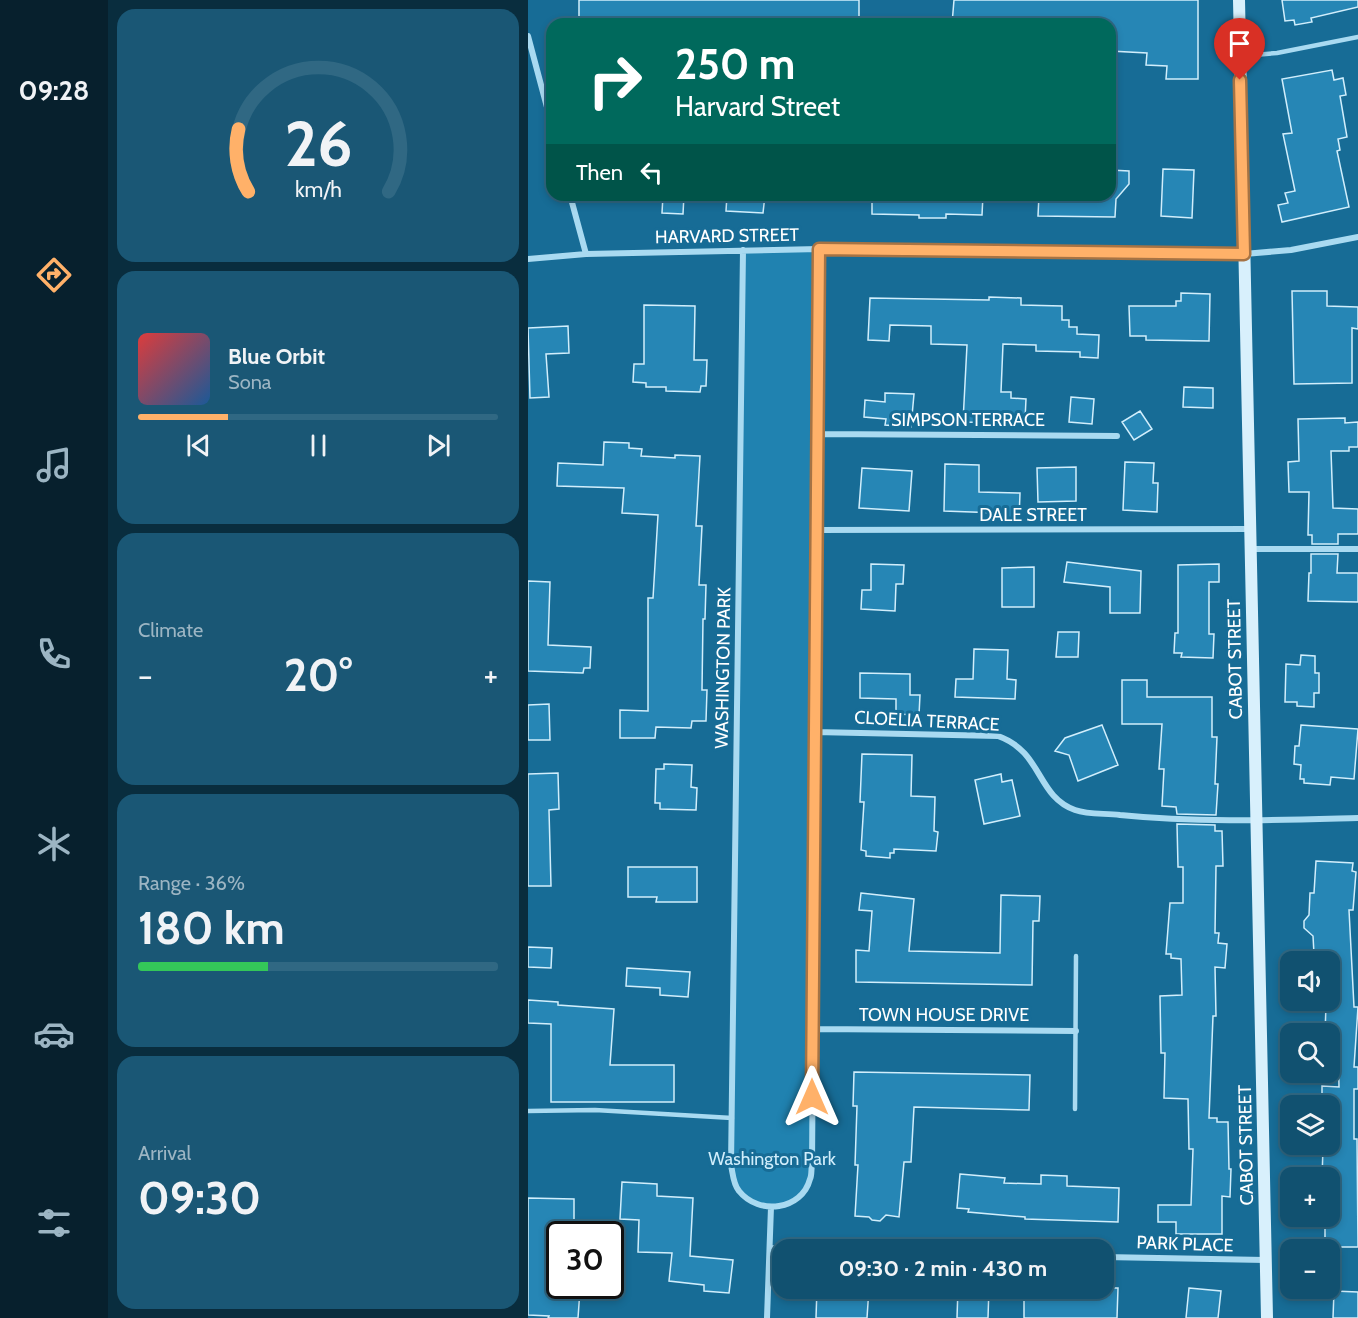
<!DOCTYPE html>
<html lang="en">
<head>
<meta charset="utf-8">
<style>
  :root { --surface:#115170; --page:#1a5775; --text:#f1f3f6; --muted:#9cb5c3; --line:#306883; --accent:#ffb169 }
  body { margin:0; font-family:Cabin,sans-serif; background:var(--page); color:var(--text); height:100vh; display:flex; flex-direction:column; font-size:22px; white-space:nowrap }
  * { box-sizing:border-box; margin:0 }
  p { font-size:20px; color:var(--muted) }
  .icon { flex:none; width:33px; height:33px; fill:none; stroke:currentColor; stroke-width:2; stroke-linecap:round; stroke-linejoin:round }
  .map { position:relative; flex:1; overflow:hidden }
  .panel { display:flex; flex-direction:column; gap:9px; padding:9px; background:#092d3e; width:420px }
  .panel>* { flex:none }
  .banner { position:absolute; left:18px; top:18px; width:570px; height:183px; border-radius:18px; box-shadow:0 3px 9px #0003,0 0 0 2px var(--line); background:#00695c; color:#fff; overflow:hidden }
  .buttons { position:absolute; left:752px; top:951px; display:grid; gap:12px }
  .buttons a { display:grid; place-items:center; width:60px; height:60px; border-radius:12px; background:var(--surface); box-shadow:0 3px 9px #0003,0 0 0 2px var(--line); font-size:30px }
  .speed { position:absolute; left:18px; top:1221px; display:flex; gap:12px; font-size:30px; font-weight:700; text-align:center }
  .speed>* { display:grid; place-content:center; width:78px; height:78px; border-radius:50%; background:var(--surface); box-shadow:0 3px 9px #0003,0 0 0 2px var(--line); line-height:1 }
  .speed .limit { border:3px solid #111; border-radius:9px; background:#fff; color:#111 }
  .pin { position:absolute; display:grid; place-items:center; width:51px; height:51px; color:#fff; margin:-62px -26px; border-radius:50% 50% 50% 0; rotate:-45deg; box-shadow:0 0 6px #0007 }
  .pin .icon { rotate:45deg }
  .me { position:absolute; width:66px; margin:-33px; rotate:0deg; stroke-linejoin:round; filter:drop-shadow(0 0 4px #0008) }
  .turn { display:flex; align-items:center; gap:21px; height:126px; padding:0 30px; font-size:27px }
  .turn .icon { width:78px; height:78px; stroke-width:2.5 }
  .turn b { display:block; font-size:42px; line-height:51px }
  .then { display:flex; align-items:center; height:57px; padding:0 30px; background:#0003; gap:12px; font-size:22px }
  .big { font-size:45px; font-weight:700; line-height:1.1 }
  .panel .tile { flex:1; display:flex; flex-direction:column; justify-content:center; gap:9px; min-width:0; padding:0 21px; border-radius:18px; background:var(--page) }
  .panel .dial { align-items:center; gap:0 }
  .dial svg { height:156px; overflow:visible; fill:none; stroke:var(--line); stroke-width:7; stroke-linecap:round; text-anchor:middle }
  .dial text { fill:var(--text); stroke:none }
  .song { display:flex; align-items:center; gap:18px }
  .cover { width:72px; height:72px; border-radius:9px; background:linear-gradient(135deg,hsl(0 70% 55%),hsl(210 70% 35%)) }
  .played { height:6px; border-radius:3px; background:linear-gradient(90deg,var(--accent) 25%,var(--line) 25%) }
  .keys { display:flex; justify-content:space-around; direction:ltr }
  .heat { display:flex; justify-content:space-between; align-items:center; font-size:33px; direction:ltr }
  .charge { height:9px; border-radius:4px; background:linear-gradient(90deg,#34c759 36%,var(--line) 0) }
  .trip { position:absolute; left:244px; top:1239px; width:342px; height:60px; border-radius:18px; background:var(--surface); box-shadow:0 3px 9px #0003,0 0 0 2px var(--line); font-weight:700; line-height:60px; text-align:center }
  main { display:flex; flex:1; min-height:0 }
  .menu { display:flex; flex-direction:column; width:108px; justify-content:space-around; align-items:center; background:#07202d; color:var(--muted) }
  .menu .icon { width:42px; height:42px }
  .menu .selected { color:var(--accent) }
  .menu b { font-size:27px; color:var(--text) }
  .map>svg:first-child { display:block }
</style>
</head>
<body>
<main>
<nav class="menu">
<b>09:28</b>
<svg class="icon selected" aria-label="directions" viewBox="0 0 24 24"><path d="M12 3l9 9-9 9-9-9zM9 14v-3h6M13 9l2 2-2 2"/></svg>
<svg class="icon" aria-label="music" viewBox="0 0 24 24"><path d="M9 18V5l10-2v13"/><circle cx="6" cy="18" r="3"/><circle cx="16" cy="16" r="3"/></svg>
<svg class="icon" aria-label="phone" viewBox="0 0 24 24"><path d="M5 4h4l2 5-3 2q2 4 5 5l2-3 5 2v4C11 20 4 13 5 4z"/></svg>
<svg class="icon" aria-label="climate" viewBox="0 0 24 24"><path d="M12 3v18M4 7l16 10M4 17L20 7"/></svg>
<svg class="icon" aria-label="car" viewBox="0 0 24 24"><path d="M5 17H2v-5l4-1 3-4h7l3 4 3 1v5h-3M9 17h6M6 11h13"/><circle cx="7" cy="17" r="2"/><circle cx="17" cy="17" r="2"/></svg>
<svg class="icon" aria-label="filters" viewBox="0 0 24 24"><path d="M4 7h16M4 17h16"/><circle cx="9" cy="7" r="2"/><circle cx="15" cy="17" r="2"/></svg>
</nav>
<section class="panel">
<div class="tile dial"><svg viewBox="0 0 100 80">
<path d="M14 69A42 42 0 1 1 86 69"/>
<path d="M14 69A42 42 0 0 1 9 37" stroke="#ffb169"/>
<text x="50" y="56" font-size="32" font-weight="700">26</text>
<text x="50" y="72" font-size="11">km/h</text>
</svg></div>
<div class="tile">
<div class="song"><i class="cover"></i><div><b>Blue Orbit</b><p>Sona</p></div></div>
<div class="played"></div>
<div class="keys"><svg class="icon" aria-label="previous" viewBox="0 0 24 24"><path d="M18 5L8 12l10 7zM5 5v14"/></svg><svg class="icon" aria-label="pause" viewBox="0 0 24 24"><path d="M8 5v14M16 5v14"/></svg><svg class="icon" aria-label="next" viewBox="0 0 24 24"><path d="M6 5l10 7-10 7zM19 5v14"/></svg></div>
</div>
<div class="tile"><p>Climate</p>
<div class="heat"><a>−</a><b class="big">20°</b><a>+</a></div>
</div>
<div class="tile"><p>Range · 36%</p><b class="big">180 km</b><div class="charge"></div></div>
<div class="tile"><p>Arrival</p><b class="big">09:30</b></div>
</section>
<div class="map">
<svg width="830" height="1318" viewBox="0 0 830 1318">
  <rect width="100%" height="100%" fill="#176c96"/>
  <path fill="#2082b0" d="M291,249L282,1179L264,1202L237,1207L212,1192L203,1165L215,250Z"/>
  <path fill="#2686b5" stroke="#d1eefc" stroke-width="1.5" d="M51,0H331V24L234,20V24H204V20L132,17V24H101V21L51,20Z
    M426,0H670V79H638L639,66L618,65L619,53L582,51V24H424Z
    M754,0H830V7L783,18L784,22L767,25L766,20L757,21Z
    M804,70L806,80L815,78L818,95L812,96L819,137L810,139L812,150L809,151L821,207L754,222L750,205L760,203L757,193L767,191L755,134L764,133L754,79Z
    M635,169L666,170L664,218L633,216Z
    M582,170L601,171V184L588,199L587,217L510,216L511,195H582Z
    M135,195H156L155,214L134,213Z
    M199,195H237L235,213L198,211Z
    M344,195H455L454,215L418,214V218H391V215L344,214Z
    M764,291H799V306L830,307V329L824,328V383L766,384Z
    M653,293L682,294L681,341L618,340V336H602L601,306H648V301H653Z
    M461,297L493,298V305L534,306V320H541V327H549V334L571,335L570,358L552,357V352L508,351V345L475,344L473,392H483V398L498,399L497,420L482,419V423L435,422L439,345L403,344V326L362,325L361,341L340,340L342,298L461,300Z
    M116,305L167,306L166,360H179L178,386H173L172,392L138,391V387H118V383L105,382L106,364H116Z
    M40,326L41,353L18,354L21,397L2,398L0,328Z
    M656,387L685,388V408L655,407Z
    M357,393L386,394L383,427L357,425L358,419L336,417L337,400L357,402Z
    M543,397L566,399L564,424L541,422Z
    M612,411L624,429L606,440L594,422Z
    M817,418V423L830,422V447H821V451H803L805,508L830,509V534H810V544H784V535H780L781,492H761L760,462L771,461L770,419Z
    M76,442L101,443V448L114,449L113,456L147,458V455L172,456L168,526H174L171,585H178L177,619H175L174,690H179L178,721H164L163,728L128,727L127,738H92V710L120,711V598H125L130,515L94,513L96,488L29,486L30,463L75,465Z
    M597,462L626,463L625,483H630L629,512L595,510Z
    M417,464L451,465V492L492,493L491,520L471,519V513L416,511Z
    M548,467V501L510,502L509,468Z
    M334,468L384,471L381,511L331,508Z
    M783,554H810L809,573H830V602L780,601L781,573H783Z
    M539,562L613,571L612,613H582V587L536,582Z
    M343,564L376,565L375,584H368L367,611L333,609L334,590H343Z
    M691,564V582H681V634H686L685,658L653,657L654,653H646L647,633H650V565Z
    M506,567V607H474V568Z
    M0,581L22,582L20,645L63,647L62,668H56L55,673L0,671Z
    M530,632H551L550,657H528Z
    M446,649L480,650L479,679L488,680L487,699L427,697L428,679H445Z
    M773,655L787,656V673H791V693H786V707L769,706V702H757L758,664L772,665Z
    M332,673L382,674V695H392L391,715L368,714V699L332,698Z
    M594,680H619V697H684V737H689L687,784H690L688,815L649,814L648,807L634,806L636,769H631L634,724H594Z
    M21,704L22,740H0V705Z
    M574,725L590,765L550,781L541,755L527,751L537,738Z
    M773,725L830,729L826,779L803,777L802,785L776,783V779H772L773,765L766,764L767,746H771Z
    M334,754L384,755L383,796L407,797L406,831L410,832L408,851L366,849V853H362V858L338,856V851L333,850L336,802H332Z
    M136,764L164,765L163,787L169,788L168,810L132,809V803H127L128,769H136Z
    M30,773L31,809L21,810L23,886H0V774Z
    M473,774L474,782L484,780L492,816L456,824L447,780Z
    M649,824L687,825V831H694L695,866H688L687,933H691L690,943L699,944L697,968L687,967L688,1016H685L681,1118H689V1122H700L701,1169H703L702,1197L694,1196V1234H648V1222H630V1205H663L665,1149H661L660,1099L636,1098L637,1053H633L632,996L654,995L653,959L643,958V954H638L642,903H655V867H650Z
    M788,861L825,863L824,871L828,872L825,910H821L826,1007H830L826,1067H830V1089H826V1139H829L830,1247H797V1216H801V1178H794L795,1148H801V1106H794V1086L811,1087L810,1038L801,1037V1034H797L798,1005H801V962H794V954H786L785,936L776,928V921L781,915L782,893H786Z
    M100,867H169V902H128L129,897H100Z
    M333,893L386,899L381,951L472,953L473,895L512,896L511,921H505L504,985L328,982V950L341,951L344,911L331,910Z
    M0,947L24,948L23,968L0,967Z
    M99,968L162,972L160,997L132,995V988L98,986Z
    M0,1000L30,1002V1005L86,1009L82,1065H146V1102H23V1024L0,1023Z
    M326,1072L502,1075L501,1110L386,1107L383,1162H376L371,1217L358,1215L352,1221L344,1220L341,1217L327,1216L330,1165H327L329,1106H325Z
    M432,1174L477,1178L476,1183L513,1184V1175L539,1176V1186L591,1188L590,1222L497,1219V1217L440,1212L441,1209L429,1208Z
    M94,1182L129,1184V1196L165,1198L162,1256L205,1260L201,1293L176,1291V1285L141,1281L144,1253L110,1252L111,1220L92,1219Z
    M0,1198L46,1199V1234H32V1289L52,1290L50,1318H20L21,1316L0,1315Z
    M289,1288H341L339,1318H288Z
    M430,1288H461L460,1318H429Z
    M496,1288H590L589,1318H496Z
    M661,1288L693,1291L690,1318H658Z
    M806,1291L830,1292V1318H805Z"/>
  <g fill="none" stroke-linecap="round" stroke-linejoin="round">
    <path stroke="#a9daf1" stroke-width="4.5" d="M714,56L749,53L830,37
      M547,1109L548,956
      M0,1111L67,1110L204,1118"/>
    <path stroke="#a9daf1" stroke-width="6" d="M0,36L24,126
      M42,195L58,254
      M215,250L203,1165C205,1174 205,1184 211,1191C231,1216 274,1210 282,1179C284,1175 283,1169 284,1165L291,249
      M0,259L58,254L291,249L716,254L763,250L830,237
      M290,434L589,436
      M289,530L721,529
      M723,549H830
      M287,732L470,736C515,752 508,796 547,810C561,815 577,813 592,815C671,823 751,820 830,818
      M285,1029L548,1031
      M242,1248L296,1250
      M576,1257L737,1260
      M239,1318L243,1207"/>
    <path stroke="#d8f0fc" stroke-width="12" d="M711,0L739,1318"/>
  </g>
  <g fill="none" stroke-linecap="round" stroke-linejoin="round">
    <defs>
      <path id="route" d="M284,1097L291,249L716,254L712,80"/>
    </defs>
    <use href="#route" stroke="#a67344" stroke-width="15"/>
    <use href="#route" stroke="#ffb169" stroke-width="10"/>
  </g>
  <g text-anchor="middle" stroke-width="6" stroke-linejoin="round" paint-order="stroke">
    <g font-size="18" fill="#fff" stroke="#176c96">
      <text transform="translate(199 236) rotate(-1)" y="6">HARVARD STREET</text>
      <text x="440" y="426">SIMPSON TERRACE</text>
      <text x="505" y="521">DALE STREET</text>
      <text transform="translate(707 659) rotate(-91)" y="6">CABOT STREET</text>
      <text transform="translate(195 668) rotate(-89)" y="6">WASHINGTON PARK</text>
      <text transform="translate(399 721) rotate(3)" y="6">CLOELIA TERRACE</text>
      <text x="416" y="1021">TOWN HOUSE DRIVE</text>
      <text transform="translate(718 1145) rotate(-91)" y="6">CABOT STREET</text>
      <text transform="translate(657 1244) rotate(2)" y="6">PARK PLACE</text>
    </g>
    <g font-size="18" fill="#d1eefc" stroke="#176c96">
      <text x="244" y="1165">Washington Park</text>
    </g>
  </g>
</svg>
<div class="buttons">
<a><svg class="icon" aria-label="sound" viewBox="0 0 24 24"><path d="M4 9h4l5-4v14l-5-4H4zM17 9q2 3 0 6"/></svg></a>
<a><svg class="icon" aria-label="search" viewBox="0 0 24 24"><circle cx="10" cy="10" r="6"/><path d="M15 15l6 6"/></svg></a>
<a><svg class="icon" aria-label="layers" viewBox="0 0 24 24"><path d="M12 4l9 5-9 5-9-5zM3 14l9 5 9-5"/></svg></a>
<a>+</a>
<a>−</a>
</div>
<div class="speed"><div class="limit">30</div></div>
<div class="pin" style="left:712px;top:80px;background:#d93025"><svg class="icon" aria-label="arrive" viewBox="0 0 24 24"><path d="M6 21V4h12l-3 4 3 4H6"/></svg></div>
<svg class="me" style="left:284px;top:1097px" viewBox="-20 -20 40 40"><path d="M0-17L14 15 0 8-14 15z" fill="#ffb169" stroke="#fff" stroke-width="4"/></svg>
<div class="trip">09:30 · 2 min · 430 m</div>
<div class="banner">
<div class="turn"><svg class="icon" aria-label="right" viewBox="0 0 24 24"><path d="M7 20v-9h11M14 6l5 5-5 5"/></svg><div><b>250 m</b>Harvard Street</div></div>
<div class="then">Then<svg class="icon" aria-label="left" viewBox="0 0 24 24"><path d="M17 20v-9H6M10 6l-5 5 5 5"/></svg></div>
</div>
</div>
</main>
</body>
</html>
